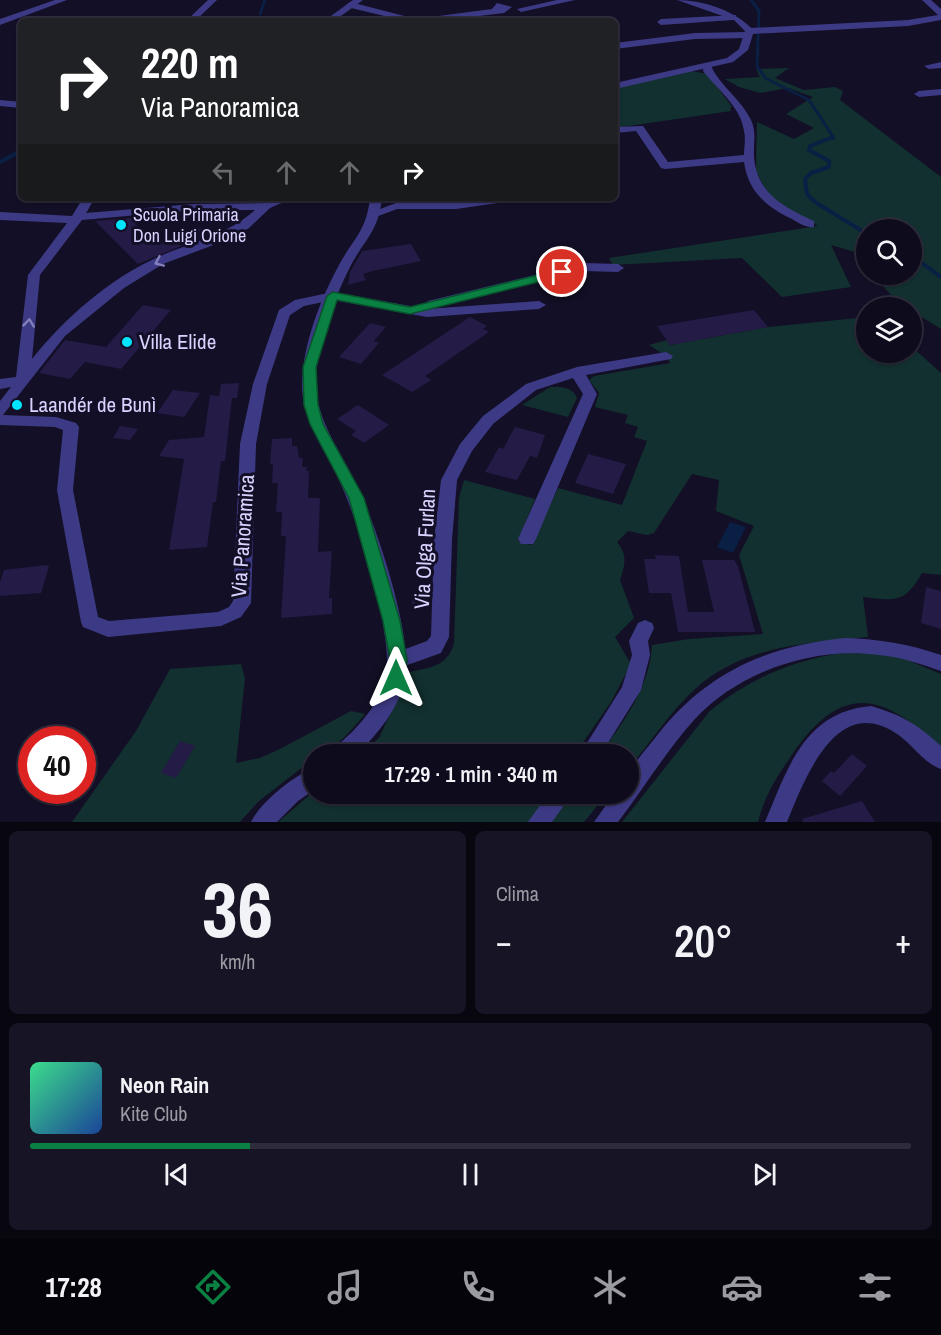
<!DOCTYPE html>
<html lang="it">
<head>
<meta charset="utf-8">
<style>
  :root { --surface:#0e0b1c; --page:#171425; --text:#f1f3f6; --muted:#9b9ba3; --line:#2e2b3b; --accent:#0b8043 }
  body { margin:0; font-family:"Archivo Narrow",sans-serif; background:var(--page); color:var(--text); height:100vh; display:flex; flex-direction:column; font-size:22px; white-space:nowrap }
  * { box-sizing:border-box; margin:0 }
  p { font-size:20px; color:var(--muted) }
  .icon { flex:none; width:33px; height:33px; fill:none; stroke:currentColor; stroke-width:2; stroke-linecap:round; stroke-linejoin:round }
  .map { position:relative; height:822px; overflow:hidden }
  .side { display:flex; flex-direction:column; gap:9px; padding:9px; background:#08060f; flex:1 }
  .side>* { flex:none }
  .banner { position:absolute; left:18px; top:18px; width:600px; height:183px; border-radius:9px; box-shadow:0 2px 4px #0004,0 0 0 2px var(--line); background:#202124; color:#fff; overflow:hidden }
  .tools { position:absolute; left:856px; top:219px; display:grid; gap:12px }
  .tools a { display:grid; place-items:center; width:66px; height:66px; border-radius:50%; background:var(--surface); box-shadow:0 2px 4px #0004,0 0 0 2px var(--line); font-size:30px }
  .speed { position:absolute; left:18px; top:726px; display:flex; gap:12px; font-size:30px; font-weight:700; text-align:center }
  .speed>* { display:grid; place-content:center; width:78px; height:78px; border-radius:50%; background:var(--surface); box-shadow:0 2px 4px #0004,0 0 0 2px var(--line); line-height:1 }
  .speed .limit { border:9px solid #d22; background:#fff; color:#111 }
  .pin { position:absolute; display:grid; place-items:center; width:51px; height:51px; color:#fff; margin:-26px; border:3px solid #fff; border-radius:50%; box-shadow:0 2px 6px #0007 }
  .me { position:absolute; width:66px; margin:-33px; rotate:0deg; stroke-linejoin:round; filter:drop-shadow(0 0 4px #0008) }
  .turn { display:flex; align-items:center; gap:21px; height:126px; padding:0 24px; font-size:27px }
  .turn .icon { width:78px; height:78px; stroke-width:2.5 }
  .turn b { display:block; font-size:42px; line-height:51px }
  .lanes { display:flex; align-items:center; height:57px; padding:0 24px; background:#0003; justify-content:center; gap:30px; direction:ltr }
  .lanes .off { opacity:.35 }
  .big { font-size:45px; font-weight:600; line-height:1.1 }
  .side .widget { flex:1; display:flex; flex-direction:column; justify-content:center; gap:9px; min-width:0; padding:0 21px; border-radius:9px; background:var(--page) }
  .side .dial { align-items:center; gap:0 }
  .dial b { font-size:78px; line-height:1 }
  .song { display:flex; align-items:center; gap:18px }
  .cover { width:72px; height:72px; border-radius:9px; background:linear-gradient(135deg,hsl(150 70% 55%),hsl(220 70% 35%)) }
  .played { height:6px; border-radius:3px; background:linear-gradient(90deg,var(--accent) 25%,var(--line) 25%) }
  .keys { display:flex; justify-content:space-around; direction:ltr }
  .heat { display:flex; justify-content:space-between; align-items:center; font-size:33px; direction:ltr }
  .side .tiles { flex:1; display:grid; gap:9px; grid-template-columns:1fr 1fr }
  .widget:last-child { grid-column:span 2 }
  .trip { position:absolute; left:303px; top:744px; width:336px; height:60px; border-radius:30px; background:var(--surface); box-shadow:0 2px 4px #0004,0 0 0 2px var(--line); font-weight:600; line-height:60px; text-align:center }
  .tab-bar { display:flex; height:96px; justify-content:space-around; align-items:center; background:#06040b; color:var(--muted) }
  .tab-bar .icon { width:42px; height:42px }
  .tab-bar .active { color:var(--accent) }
  .tab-bar b { font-size:27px; color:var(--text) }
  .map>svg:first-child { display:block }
</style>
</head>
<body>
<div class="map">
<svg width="941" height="822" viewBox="0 0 941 822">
  <rect width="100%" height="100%" fill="#130f26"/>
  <path fill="#12302f" d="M789,68L775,78L804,90L835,87L843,91L840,100L941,177V329L912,311V308L899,304L873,275L912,274V230H867V267L855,252L831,245L851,287L782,297L742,258L613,265L609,258L818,226L775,202L764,187L756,171L757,122L794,139L814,128L786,114L813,97L788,88L760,93L739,87L725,79L760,77L756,69Z
    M691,71L708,74L732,107L730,108L731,111L615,128V88Z
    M867,317V352H912V347L941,373V575L922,573C905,603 896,601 863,597L868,637C807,643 743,645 694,690C670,712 650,743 629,768L628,754H600C624,722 650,686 652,645L689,639L763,634L739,555L754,526L716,511L719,480L692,474L654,533L647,535L628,531L617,542C628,555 625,565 620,580L634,618L615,637L631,664L611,702L575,754H360L379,738L409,672C430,668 447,666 454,644L459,498L464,480L535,499L518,541L531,545L558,488L622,505L647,441L634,437L638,427L625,423L628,415L595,407L599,393L589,380L594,376L670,363L666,356L649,345L667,340L670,345L768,327Z
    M550,387C561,387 572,386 577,398L568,417L522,405Z
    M873,653L900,657L941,674V749C884,693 843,681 793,753C776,779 766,792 758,822H622L709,712C742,683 787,663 830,655C844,652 859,654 873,653Z
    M241,664L245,678L236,763L260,758L280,749L351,711L365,714C353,728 333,754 314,754L313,759L259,801L240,822H72L136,731L170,669Z
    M313,792L314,794H548L530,822H278Z
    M570,794H607L584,822H549Z"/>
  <path fill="#0a1f44" d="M730,522L746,527L733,553L717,547Z"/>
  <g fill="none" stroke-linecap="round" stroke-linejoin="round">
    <path stroke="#0a1f44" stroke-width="3" d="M751,0L759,11L757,66L765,78L809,100L834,138L832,139
      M260,14L265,0"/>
    <path stroke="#0a1f44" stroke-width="4" d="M833,137L810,146L809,150L829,161V167L811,173L805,179L807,194L815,202L867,234
      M0,162L21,151
      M912,256L941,277"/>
  </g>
  <path fill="#241b47" d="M157,216L135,224L156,244L182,235L185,238L186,233L204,227L200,238L138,264L95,221Z
    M411,244L421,261L373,271L363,274L366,280L348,285L350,272L362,251Z
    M143,305L171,310L121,369L85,362L70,379L39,373L65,340L106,347Z
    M754,310L768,327L670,345L657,326Z
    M470,317L487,326L483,329L489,332L425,376L431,380L412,392L382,375Z
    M370,323L386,327L374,341L379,343L361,364L339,357Z
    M239,383L237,398H232L225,461H221L216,502H213L207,547L169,550L184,459L159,456L169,440L204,437L210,395L219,396L221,384Z
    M173,390L200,393L184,417L157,413Z
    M358,405L389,425L364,443L351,435L356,431L337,419Z
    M120,426L138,429L130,440L113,438Z
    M515,427L545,435L537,458L530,456L517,480L485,472L499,447L503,449Z
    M292,438V446H297L299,458H303L302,467H307L306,471H309L308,498H320L318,552L332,551L329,598H332V614L281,618L286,536H281L282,512H276L278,483H272L273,464H270L272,439Z
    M588,454L626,464L613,494L575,483Z
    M655,555L679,556L688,612H714L702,560H734L738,566L755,632H678L671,593H649L644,559H656Z
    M47,565L49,567L41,593L0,596V582L4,570Z
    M926,587L941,591V629L921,623Z
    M425,593V609L412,610V594Z
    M180,741L195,746L176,778L161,773Z
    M852,754L867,766L840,796L822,781L831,771L834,773Z
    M862,801L875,822H803L802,819Z"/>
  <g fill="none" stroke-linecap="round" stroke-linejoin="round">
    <path fill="#3d3a85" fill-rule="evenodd" d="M55,0H67L0,25V19Z
      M208,0H217L195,21H186Z
      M557,0H575L521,12L517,9Z
      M922,0H931L941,9V20L908,26L751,34V37L748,38L695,39L615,49V43L695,33L747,32L750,28L908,20L938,15Z
      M350,2L416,19L492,9L497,3L512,7L504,13L437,21H405L347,7L346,5Z
      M736,15V19L733,20L661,25L657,22L661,19Z
      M941,62V68L929,69L924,66Z
      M704,64H710C719,85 741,99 751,120C757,133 753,144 754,157C757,194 784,207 814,221V227C806,228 799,223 792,219C766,207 748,191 744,162L665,169L661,168L636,131L615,133V127L643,126L668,162L744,155C744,147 746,139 744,131C741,107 717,89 703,71Z
      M941,89V95L919,97L914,94L919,91Z
      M0,100L21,102V108L0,106Z
      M83,198H95L86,213L194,204L265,203L276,198H293L270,208L249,228L232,238L163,264L124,288L65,336L3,415L56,417L76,423L79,427L73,490L98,617L109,621L218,612L229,607L233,601L240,444L253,384L279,310L295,300L333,292L427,309L539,301L546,305L539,309L427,317L333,300L304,306L290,315L267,384L256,444L251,603L241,617L221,626L108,637L83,627L81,622L57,490L63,430L55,427L0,425V401L11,387L0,389V379L16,377L28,275L67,223L0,220V212L72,216ZM194,210H255C226,236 191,242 156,258C109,279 64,319 32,359L40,275L82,220Z
      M488,198H518L512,201L456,209H397L373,218L367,214L396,203H456Z
      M584,263L618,264L624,268L618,272L584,271L433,308L426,304L428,301Z
      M666,352L673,356L671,359L586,375L597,394L536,539L533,544H521L518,539L583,394L573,378L536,390L493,424L472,451L457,480L452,540L449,637L441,653L399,668L392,666L389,660L392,654L427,641L431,636L434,540L441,480L460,444L483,416L526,384L577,367Z
      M645,620L652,623L654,628L648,641L650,655L641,690L601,754H580L622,687L632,655L629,641L638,623Z
      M548,794H572L552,822H528Z"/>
    <path fill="#3d3a85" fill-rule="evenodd" d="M353,0H363L334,21H324Z
      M677,0C703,0 737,11 754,31L748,50L733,62L615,89V83L727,58L739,49L745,31L734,20Z
      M370,198H382C378,233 365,238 350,267C333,301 316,346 316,385C317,421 340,450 355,481C375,521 414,637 405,679C399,708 378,734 357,754H333C336,745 346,738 353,731C367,716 382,698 386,677C394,635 358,520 339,480C324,448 301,420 302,383C303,345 320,300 338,267C353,238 366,233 370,198Z
      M845,638C879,639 909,644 941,655V671C921,664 901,657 879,655C814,646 740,671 695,719C666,751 644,788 618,822H594L614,794H628C628,788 627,780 628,775C631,766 649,746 655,738C705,673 766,646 845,638Z
      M871,706C902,715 917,724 941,746V769C923,763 911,742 894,732C835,695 804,781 787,822H765C788,768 804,712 871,706Z
      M314,768V790L298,801L277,822H251C260,803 294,775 314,768Z"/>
  </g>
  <defs><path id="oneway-chevron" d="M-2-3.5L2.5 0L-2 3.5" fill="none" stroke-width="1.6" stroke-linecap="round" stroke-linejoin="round" transform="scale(1.5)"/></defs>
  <g stroke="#837fbc">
    <use href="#oneway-chevron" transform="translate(159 262) rotate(156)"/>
    <use href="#oneway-chevron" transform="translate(29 323) rotate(-84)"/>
  </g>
  <path fill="#0b8043" stroke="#07532c" stroke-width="1.5" d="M562,269L568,272L566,275L410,314L337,300L316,367L318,405L323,424L364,498L400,621L407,660L403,683L396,685L390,683L387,678L390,660L383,621L349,498L310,424L304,405L303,367L327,296L333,292L410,307Z"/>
  <g fill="#00e5ff" stroke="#130f26" stroke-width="2">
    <circle cx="121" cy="225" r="6"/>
    <circle cx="127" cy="342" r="6"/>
    <circle cx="17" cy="405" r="6"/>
  </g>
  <g text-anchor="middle" stroke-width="6" stroke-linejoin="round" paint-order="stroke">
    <g font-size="18" fill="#d9d4ff" stroke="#130f26" text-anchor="start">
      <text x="133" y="221">Scuola Primaria<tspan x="133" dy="21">Don Luigi Orione</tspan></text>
    </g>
    <g font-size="21" fill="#d9d4ff" stroke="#130f26" text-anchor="start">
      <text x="139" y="349">Villa Elide</text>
      <text x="29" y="412">Laandér de Bunì</text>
    </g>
    <g font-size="21" fill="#d9d4ff" stroke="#130f26">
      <text transform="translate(243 536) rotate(-86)" y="7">Via Panoramica</text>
      <text transform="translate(425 549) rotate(-87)" y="7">Via Olga Furlan</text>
    </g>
  </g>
</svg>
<div class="tools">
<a><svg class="icon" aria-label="search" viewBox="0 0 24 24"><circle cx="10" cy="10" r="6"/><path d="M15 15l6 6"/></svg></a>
<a><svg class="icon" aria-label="layers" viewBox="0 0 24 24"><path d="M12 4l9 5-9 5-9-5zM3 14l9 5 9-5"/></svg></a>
</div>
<div class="speed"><div class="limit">40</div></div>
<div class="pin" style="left:562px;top:272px;background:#d93025"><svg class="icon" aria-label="arrive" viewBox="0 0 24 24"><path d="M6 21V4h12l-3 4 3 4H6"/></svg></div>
<svg class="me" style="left:396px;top:678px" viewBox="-20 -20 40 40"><path d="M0-17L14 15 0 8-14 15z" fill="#0b8043" stroke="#fff" stroke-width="4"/></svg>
<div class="trip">17:29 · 1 min · 340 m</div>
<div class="banner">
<div class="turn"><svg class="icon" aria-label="right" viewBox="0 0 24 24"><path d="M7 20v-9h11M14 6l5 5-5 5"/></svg><div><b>220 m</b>Via Panoramica</div></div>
<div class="lanes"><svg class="icon off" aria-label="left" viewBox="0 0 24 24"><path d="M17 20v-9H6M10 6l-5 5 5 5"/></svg><svg class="icon off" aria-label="ahead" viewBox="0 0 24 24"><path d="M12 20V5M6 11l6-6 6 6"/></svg><svg class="icon off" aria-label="ahead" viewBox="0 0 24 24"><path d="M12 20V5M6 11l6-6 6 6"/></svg><svg class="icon" aria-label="right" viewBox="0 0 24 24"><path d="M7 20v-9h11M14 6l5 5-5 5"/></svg></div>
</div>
</div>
<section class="side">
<div class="tiles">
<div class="widget dial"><b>36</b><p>km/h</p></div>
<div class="widget"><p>Clima</p>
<div class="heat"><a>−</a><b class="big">20°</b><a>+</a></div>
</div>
<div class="widget">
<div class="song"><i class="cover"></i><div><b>Neon Rain</b><p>Kite Club</p></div></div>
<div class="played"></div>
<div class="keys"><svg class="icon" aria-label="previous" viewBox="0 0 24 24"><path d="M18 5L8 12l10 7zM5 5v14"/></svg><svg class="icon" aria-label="pause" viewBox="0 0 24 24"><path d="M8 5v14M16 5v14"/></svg><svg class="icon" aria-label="next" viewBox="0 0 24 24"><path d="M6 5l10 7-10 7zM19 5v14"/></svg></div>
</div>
</div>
</section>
<nav class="tab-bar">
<b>17:28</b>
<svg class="icon active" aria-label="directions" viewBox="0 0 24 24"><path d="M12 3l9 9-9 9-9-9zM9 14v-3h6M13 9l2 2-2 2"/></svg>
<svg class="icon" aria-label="music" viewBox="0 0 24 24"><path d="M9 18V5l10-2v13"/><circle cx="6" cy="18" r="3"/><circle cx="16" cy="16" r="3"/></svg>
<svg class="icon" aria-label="phone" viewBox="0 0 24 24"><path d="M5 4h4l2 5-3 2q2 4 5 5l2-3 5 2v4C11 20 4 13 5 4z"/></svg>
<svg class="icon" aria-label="climate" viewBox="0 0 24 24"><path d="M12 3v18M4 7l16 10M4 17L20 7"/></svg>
<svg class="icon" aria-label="car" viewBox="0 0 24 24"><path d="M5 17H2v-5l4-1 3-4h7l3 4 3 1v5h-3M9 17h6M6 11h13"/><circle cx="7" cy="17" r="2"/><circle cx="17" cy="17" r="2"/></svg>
<svg class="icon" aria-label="filters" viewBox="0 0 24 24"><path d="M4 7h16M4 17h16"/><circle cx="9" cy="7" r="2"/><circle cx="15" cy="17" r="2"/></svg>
</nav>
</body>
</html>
